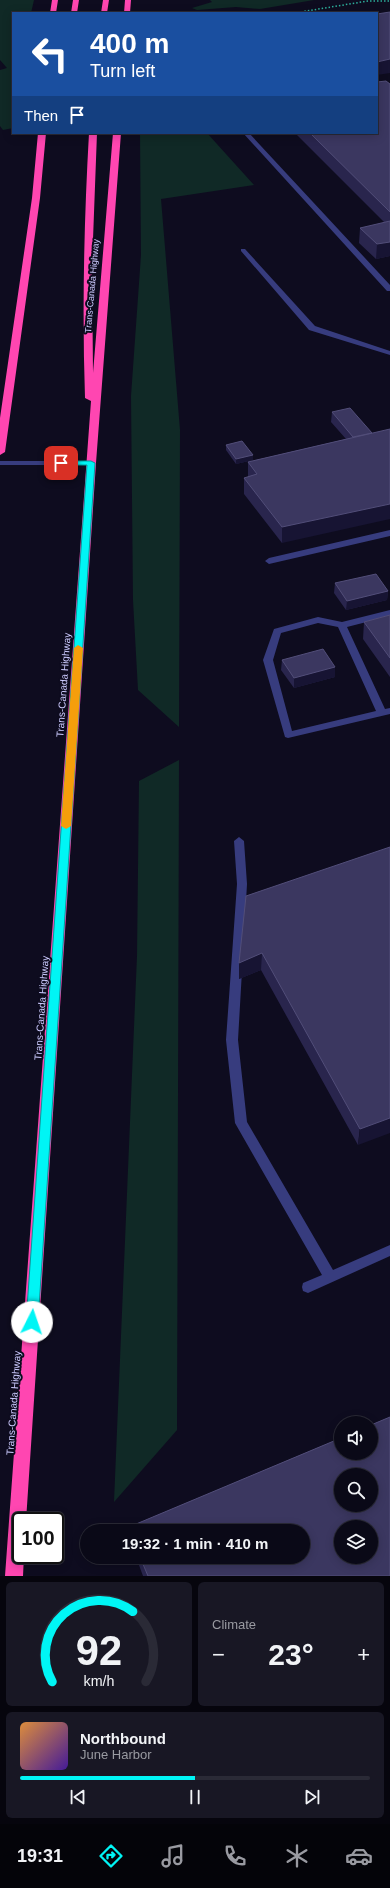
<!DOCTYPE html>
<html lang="en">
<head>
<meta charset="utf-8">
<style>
  :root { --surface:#0a0917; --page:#181724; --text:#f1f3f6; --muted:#999aa1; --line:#2a2a36; --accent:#00f5f5 }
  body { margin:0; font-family:Arial,sans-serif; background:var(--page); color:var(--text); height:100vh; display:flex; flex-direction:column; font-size:15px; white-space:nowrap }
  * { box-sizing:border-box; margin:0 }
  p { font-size:13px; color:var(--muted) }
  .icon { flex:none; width:22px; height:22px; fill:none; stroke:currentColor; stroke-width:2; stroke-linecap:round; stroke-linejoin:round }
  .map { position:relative; height:1576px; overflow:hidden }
  .sheet { display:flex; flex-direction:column; gap:6px; padding:6px; background:#06050d; flex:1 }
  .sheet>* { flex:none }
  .hud { position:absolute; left:12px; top:12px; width:366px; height:122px; border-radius:0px; box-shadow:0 2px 10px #0003,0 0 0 1px var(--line); background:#1a4fa0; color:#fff; overflow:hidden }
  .controls { position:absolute; left:334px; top:1416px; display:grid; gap:8px }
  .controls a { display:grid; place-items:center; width:44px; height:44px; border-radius:50%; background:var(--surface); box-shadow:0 2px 10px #0003,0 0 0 1px var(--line); font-size:20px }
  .speed { position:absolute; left:12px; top:1512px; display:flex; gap:8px; font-size:20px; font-weight:700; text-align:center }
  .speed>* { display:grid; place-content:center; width:52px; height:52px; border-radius:50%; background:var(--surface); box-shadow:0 2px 10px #0003,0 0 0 1px var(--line); line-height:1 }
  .speed .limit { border:2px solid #111; border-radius:6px; background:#fff; color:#111 }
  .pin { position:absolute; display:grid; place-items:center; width:34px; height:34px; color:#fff; margin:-17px; border-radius:8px; box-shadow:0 2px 6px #0006 }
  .me { position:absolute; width:44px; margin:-22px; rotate:4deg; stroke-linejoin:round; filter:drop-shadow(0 0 3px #0008) }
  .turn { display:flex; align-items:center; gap:14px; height:84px; padding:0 12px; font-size:18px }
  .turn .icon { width:52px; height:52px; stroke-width:2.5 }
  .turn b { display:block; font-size:28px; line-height:34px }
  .then { display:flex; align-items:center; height:38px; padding:0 12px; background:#0003; gap:8px; font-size:15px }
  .big { font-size:30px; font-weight:800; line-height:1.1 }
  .sheet .widget { flex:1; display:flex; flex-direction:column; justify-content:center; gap:6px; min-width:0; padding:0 14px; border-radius:6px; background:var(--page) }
  .sheet .dial { align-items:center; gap:0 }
  .dial svg { height:104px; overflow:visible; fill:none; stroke:var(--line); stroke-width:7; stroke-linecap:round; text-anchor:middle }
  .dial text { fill:var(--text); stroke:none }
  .song { display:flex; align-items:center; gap:12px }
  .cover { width:48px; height:48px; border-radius:6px; background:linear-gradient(135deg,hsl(30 70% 55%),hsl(260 70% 35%)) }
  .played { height:4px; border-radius:2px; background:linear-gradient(90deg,var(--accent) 50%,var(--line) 50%) }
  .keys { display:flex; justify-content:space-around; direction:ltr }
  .heat { display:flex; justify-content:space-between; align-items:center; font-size:22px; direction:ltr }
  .sheet .tiles { flex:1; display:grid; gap:6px; grid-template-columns:1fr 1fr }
  .widget:last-child { grid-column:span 2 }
  .trip { position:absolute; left:80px; top:1524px; width:230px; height:40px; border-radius:20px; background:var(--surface); box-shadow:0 2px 10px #0003,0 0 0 1px var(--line); font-weight:800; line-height:40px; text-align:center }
  .dock { display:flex; height:64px; justify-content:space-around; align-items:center; background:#040409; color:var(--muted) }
  .dock .icon { width:28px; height:28px }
  .dock .active { color:var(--accent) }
  .dock b { font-size:18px; color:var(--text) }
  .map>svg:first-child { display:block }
</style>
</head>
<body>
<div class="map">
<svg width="390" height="1576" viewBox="0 0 390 1576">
  <rect width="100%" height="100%" fill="#0e0c1f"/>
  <path fill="#102926" d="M0,0H34L31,13H13V128L3,130L0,126V70L7,68L0,60Z
    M210,0H314L260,9L236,7L197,10L192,8L212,2Z
    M140,133H207L254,185L161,199L180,430L179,727L138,690L133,600L131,396L141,255Z
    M179,760L177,1430L114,1502L137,956L139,781Z"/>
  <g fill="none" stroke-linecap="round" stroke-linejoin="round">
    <path stroke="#2db09c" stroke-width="1.5" stroke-dasharray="1.5 2" stroke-linecap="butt" d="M294,13L368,1H390"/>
    <path fill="#373c7e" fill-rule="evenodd" d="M243,133H249L390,285V291H387Z
      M241,249H245L315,326L390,351V355L309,330L241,251Z
      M0,461H91L95,463L91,465H0Z
      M390,530V536L269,564L265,561L269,558Z
      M390,610V616L347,627L385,709L390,708V714L288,738L285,737L263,660L274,629L318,617L342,622ZM318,623L338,627L376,711L292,731L273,660L281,633Z
      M239,837L244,841L247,884L238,1040L247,1122L333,1270L390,1245V1256L308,1293L303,1291L302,1287L303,1283L322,1275L235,1123L226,1040L237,884L234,841Z"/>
    <path fill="#ff46b1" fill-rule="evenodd" d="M52,0H58L56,13H50Z
      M73,0H79L77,13H71Z
      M103,0H109L107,13H101Z
      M125,0H131L130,13H124Z
      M38,133H46L40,198L5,452L0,455V418L32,198Z
      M89,133H97L92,266L93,373L113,133H121L96,463L26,1521H21V1555H24L23,1576H5L91,401L85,398C82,310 84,221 89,133Z"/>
  </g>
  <path fill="#29254d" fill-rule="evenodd" d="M390,84V256L376,259L359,243L360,228L385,223L295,133H377Z
    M332,412L372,433L282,543L244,494V478L248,477V462L346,439L331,422Z
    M226,445L253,460L236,464L226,450Z
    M335,583L388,591L387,600L346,610L334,593Z
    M390,615V677L363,639L364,622Z
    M282,660L335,677L294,688L281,670Z
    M390,847L358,1145L261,970L239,979V963Z
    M390,1417V1576H143L136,1557H303V1531H129V1527L341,1438V1453H371V1425ZM341,1475H371V1505H341ZM341,1527H371V1557H341Z"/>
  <path fill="#171433" d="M390,59V73L377,75V62Z
    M390,242V256L376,259L377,244Z
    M253,455V460L236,464V459Z
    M390,504V519L282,543V527Z
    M388,591L387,600L346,610L347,601Z
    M335,667V677L294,688V678Z
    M262,953L261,970L239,979V963Z
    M390,1118V1133L358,1145L360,1129Z"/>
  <path fill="#3b3760" stroke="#524e79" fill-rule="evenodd" d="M390,12V59L377,62V14Z
    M386,81L390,84V212L310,133H377V82Z
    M390,221V242L377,244L360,228Z
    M350,408L372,433L353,437L332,412Z
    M390,429V504L282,527L244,478L257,474L248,462Z
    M242,441L253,455L236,459L226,445Z
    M376,574L388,591L347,601L335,583Z
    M390,615V658L364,622Z
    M323,649L335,667L294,678L282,660Z
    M390,847V1118L360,1129L262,953L239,963L246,896Z
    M390,1417V1576H148L140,1557H303V1531H130L129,1527L341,1438V1453H371V1425ZM341,1475H371V1505H341ZM341,1527H371V1557H341Z"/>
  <path fill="#00f5f5" stroke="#009f9f" d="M58,461H91L95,463L38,1322L36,1325L32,1327L28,1325L26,1322L87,465H61L58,464Z"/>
  <path fill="#f59e0b" d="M78,645L83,648L71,826L66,829L61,826L74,648Z"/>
  <g text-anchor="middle" stroke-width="4" stroke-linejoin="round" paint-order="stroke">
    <g font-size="9" fill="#cccbff" stroke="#0e0c1f">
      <text transform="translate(92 286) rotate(-85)" y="3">Trans-Canada Highway</text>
    </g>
    <g font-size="10" fill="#cccbff" stroke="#0e0c1f">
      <text transform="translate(63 685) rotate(-86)" y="4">Trans-Canada Highway</text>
      <text transform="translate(41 1008) rotate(-86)" y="4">Trans-Canada Highway</text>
      <text transform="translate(13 1403) rotate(-86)" y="4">Trans-Canada Highway</text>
    </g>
  </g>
</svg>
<div class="controls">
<a><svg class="icon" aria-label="sound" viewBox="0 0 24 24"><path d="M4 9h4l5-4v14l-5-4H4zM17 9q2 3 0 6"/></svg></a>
<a><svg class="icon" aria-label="search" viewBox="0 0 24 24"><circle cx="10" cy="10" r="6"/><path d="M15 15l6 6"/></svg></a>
<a><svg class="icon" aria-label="layers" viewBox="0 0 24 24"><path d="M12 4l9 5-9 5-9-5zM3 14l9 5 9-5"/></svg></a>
</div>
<div class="speed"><div class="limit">100</div></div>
<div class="pin" style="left:61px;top:463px;background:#d93025"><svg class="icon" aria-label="arrive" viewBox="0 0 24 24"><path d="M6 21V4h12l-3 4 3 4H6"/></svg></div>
<svg class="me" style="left:32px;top:1322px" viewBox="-20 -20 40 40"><circle r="19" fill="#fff"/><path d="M0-13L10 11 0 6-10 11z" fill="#00f5f5"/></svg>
<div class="trip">19:32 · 1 min · 410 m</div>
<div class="hud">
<div class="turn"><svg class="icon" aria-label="left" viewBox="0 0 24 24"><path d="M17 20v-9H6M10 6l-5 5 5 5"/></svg><div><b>400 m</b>Turn left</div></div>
<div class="then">Then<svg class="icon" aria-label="arrive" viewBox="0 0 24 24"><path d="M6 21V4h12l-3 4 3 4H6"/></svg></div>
</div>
</div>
<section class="sheet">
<div class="tiles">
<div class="widget dial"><svg viewBox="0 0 100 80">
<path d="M14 69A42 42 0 1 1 86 69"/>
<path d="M14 69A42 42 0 0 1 76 15" stroke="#00f5f5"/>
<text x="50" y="56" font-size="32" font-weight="700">92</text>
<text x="50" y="72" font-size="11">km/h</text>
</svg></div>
<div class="widget"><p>Climate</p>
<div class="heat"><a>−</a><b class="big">23°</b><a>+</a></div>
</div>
<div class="widget">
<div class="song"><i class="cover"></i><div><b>Northbound</b><p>June Harbor</p></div></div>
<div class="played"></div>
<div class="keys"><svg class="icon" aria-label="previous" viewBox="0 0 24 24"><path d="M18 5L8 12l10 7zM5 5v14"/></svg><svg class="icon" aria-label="pause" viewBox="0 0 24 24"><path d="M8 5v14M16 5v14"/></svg><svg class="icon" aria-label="next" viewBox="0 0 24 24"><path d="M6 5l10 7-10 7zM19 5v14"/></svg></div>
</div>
</div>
</section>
<nav class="dock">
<b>19:31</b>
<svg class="icon active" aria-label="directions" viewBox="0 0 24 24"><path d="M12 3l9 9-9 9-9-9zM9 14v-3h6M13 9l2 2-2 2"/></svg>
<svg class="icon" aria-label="music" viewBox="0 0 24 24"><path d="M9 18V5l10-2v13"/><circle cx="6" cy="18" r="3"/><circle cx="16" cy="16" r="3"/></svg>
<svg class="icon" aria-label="phone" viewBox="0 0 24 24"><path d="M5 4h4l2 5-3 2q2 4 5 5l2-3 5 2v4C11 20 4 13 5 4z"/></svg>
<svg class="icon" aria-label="climate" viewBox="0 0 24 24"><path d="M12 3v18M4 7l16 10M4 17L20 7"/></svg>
<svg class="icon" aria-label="car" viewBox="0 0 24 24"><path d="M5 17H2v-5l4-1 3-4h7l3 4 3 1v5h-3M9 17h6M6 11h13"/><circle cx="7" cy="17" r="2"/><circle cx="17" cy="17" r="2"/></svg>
</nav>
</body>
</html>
